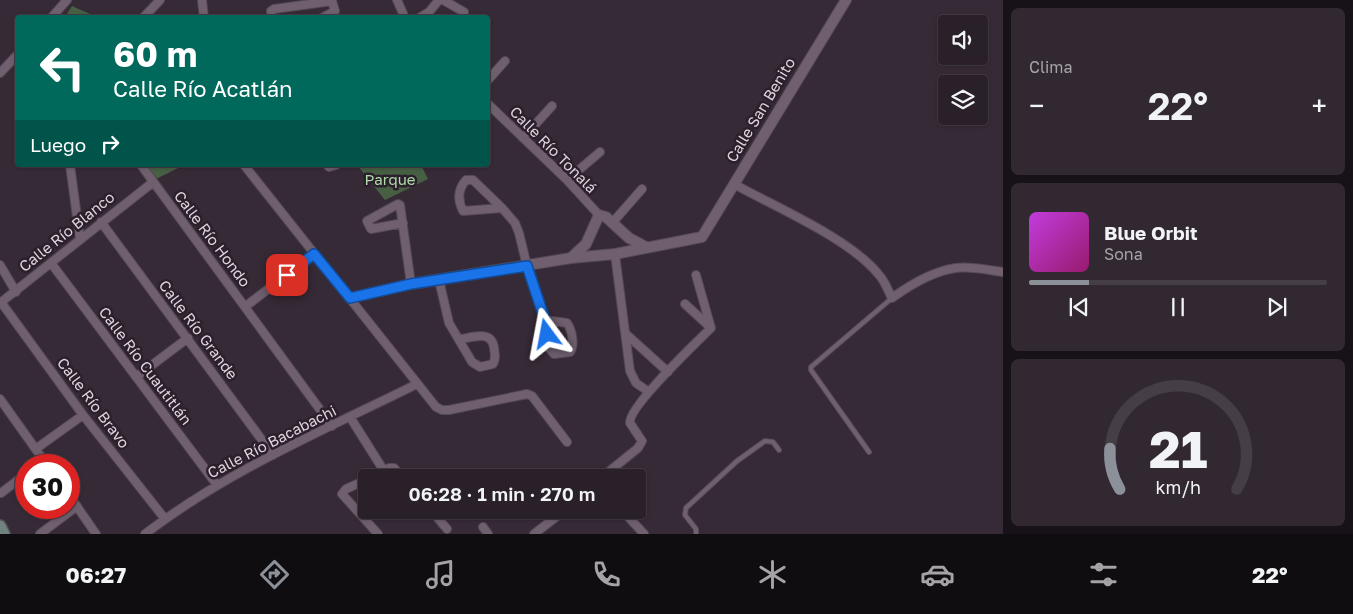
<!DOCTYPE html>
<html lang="es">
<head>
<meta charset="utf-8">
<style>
  :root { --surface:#292029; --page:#312831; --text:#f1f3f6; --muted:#a5a3a8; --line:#453e46; --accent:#8c9099 }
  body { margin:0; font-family:"Golos Text",sans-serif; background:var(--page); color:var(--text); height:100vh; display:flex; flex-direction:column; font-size:19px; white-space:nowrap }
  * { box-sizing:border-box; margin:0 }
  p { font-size:16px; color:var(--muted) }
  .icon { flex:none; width:28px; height:28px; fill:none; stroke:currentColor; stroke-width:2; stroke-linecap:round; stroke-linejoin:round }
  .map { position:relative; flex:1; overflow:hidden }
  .details { display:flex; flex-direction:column; gap:8px; padding:8px; background:#171217; width:350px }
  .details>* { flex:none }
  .hud { position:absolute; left:15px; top:15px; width:475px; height:152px; border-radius:5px; box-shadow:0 1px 4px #0004,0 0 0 1px var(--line); background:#00695c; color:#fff; overflow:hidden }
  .buttons { position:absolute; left:938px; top:15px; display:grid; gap:10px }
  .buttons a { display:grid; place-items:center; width:50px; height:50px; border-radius:5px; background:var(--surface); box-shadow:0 1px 4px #0004,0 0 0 1px var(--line); font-size:25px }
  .speed { position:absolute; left:15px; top:454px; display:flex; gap:10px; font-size:25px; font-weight:700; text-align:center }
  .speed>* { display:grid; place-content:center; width:65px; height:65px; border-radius:50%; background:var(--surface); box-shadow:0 1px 4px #0004,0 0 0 1px var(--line); line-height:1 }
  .speed .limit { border:8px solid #d22; background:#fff; color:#111 }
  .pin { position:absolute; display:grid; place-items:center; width:42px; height:42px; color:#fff; margin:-21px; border-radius:10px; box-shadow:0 2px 8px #0006 }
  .me { position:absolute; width:55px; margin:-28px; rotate:347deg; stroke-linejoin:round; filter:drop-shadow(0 0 4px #0008) }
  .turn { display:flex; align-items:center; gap:18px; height:105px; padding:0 15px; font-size:22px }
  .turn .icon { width:65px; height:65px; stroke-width:2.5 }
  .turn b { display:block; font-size:35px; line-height:42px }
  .then { display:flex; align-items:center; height:48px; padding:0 15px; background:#0003; gap:10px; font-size:19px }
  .big { font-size:38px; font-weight:600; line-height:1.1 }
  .details .card { flex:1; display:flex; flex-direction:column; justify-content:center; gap:8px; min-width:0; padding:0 18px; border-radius:8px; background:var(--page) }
  .details .dial { align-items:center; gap:0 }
  .dial svg { height:130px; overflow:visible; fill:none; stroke:var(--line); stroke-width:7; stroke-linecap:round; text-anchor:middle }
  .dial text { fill:var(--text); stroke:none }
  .song { display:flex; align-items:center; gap:15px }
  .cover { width:60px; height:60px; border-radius:8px; background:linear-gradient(135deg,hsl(290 70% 55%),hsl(320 70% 35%)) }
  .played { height:5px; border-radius:2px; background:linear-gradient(90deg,var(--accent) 20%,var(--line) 20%) }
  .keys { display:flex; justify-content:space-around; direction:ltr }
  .heat { display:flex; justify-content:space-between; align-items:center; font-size:28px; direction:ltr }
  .trip { position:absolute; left:358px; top:469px; width:288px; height:50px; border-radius:5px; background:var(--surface); box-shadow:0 1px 4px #0004,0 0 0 1px var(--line); font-weight:600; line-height:50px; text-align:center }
  .tabs { display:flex; height:80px; justify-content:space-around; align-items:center; background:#100d10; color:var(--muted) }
  .tabs .icon { width:35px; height:35px }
  .tabs .active { color:var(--accent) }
  .tabs b { font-size:22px; color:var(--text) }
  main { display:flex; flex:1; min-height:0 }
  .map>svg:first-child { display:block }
</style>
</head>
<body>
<main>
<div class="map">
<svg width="1003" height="534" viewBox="0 0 1003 534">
  <rect width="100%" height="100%" fill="#372a37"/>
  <path fill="#476044" d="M72,6L97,17H65Z
    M146,165H184L154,180L146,172Z
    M357,165H421L428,179L385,200Z"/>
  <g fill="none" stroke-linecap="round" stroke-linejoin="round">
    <defs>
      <path id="service" d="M869,452L811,370V367L892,298
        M696,534V529L685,515L686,508L737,461L765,441L773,442L779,450"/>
      <path id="minor" d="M202,0L204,18
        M397,0L405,18
        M443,0L464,12
        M51,18L67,0
        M143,18L160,0
        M272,18L271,11L274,9L332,1L335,11L322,18
        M419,18L429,12L439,0
        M0,73L18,54
        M488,80L505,61
        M488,104L567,180L599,215
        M523,138L552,106
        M70,165L80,239
        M141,165L332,426
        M244,165L436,407L442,410H449L527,394L532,396L567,442
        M327,165L329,167L336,165
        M567,180L600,152
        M734,184C775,207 851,239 879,275C885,281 888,291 892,298C910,285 933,271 956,268C970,266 988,270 1003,272
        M502,208L463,211C457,199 458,189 466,180H473L502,208L515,223L519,233L527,266L545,320L549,348L554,354L570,352C575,346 572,330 567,323L545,320
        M101,222L273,455
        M613,222L642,189
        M403,223L371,229L367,221L398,204L400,205L411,284
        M615,254L630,371L636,383L649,392
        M51,263L217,485
        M0,265L16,292
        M439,280L449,323L472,362L480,367L493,364C496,359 495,354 494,348C492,330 474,337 461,339
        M1,302L83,415L165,519
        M0,303L152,183
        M685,304L710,327
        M246,306L314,254
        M626,334L668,372
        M136,377L188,338
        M0,399L47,465
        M350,417L384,471
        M37,448L83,415
        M371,478L389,468H394L403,478
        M601,478L638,448L642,441L630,423C628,407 697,342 711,328L696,275
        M366,480L346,489L342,494L378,534
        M1,493L26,474
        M69,495L96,534
        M431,510L447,529
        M622,510L644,534
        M483,527L488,534
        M40,534L77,506
        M145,534C227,471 324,430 417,384
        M534,534L565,510"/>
      <path id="tertiary" d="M571,258L586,244L599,215L606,217L629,238L646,247
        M350,298L411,284L571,258L615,254L702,237L846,0"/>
      <path id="secondary" d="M0,526L4,534"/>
    </defs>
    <use href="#service" stroke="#544954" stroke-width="6"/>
    <use href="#minor" stroke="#544954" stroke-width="10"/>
    <use href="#tertiary" stroke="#544954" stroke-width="12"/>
    <use href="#secondary" stroke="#544954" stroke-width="14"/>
    <use href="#service" stroke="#70606f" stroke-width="4"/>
    <use href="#minor" stroke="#70606f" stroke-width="8"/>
    <use href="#tertiary" stroke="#70606f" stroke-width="10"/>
    <use href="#secondary" stroke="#70827d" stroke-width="11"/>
  </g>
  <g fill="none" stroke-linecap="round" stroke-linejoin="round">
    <defs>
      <path id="route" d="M287,275L314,254L350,298L411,284L527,266L545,320L547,334"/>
    </defs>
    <use href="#route" stroke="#114b97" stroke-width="12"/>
    <use href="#route" stroke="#1a73e8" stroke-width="9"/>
  </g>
  <g text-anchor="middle" stroke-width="5" stroke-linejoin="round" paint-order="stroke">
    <g font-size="15" fill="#ded5de" stroke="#2d202d">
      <text transform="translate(761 110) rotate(-59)" y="5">Calle San Benito</text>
      <text transform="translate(553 150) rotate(45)" y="5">Calle Río Tonalá</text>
      <text transform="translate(67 232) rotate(-39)" y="5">Calle Río Blanco</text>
      <text transform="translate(212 239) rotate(53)" y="5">Calle Río Hondo</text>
      <text transform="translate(198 330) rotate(53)" y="5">Calle Río Grande</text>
      <text transform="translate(145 366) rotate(53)" y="5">Calle Río Cuautitlán</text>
      <text transform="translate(93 403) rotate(53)" y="5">Calle Río Bravo</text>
      <text transform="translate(272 442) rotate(-27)" y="5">Calle Río Bacabachi</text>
    </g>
    <g font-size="15" fill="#aedba8" stroke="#2d202d">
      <text x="390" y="185">Parque</text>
    </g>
  </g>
</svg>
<div class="buttons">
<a><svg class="icon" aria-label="sound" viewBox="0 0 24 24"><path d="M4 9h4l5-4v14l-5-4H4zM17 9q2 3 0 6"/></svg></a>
<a><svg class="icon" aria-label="layers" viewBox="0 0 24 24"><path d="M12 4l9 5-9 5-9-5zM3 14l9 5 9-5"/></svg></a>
</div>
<div class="speed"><div class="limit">30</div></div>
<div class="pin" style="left:287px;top:275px;background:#d93025"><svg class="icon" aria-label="arrive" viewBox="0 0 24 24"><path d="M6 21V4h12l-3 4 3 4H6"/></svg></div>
<svg class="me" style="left:547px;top:334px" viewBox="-20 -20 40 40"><path d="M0-17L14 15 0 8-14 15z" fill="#1a73e8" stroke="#fff" stroke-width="4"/></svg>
<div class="trip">06:28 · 1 min · 270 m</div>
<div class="hud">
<div class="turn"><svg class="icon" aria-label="left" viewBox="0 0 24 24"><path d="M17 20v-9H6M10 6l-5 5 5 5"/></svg><div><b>60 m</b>Calle Río Acatlán</div></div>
<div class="then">Luego<svg class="icon" aria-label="right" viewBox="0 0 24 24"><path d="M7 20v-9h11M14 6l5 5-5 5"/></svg></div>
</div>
</div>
<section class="details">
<div class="card"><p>Clima</p>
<div class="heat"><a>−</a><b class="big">22°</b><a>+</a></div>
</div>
<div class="card">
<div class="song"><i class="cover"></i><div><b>Blue Orbit</b><p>Sona</p></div></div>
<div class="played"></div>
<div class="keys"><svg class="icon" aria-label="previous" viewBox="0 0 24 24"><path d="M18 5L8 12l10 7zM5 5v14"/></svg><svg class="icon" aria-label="pause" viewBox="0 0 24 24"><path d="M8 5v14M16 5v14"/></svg><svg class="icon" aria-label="next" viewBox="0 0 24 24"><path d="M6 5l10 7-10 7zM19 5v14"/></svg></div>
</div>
<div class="card dial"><svg viewBox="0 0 100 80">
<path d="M14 69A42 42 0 1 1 86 69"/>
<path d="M14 69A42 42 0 0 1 8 44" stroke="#8c9099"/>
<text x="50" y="56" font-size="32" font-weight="700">21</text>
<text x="50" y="72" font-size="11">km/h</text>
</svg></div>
</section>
</main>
<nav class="tabs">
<b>06:27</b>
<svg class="icon active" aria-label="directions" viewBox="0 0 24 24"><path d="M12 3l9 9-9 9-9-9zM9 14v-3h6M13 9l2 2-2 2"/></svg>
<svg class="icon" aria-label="music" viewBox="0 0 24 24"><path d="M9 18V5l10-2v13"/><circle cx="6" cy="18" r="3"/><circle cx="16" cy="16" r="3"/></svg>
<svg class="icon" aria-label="phone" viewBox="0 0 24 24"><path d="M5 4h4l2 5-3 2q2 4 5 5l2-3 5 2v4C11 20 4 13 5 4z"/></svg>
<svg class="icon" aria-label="climate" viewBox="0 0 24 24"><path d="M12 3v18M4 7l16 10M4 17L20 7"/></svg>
<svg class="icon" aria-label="car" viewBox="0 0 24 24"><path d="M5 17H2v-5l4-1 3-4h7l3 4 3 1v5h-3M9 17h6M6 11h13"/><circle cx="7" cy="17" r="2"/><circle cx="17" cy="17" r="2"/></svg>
<svg class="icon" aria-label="filters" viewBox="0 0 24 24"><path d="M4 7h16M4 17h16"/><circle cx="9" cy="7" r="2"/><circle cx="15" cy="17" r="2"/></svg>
<b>22°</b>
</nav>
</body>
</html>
